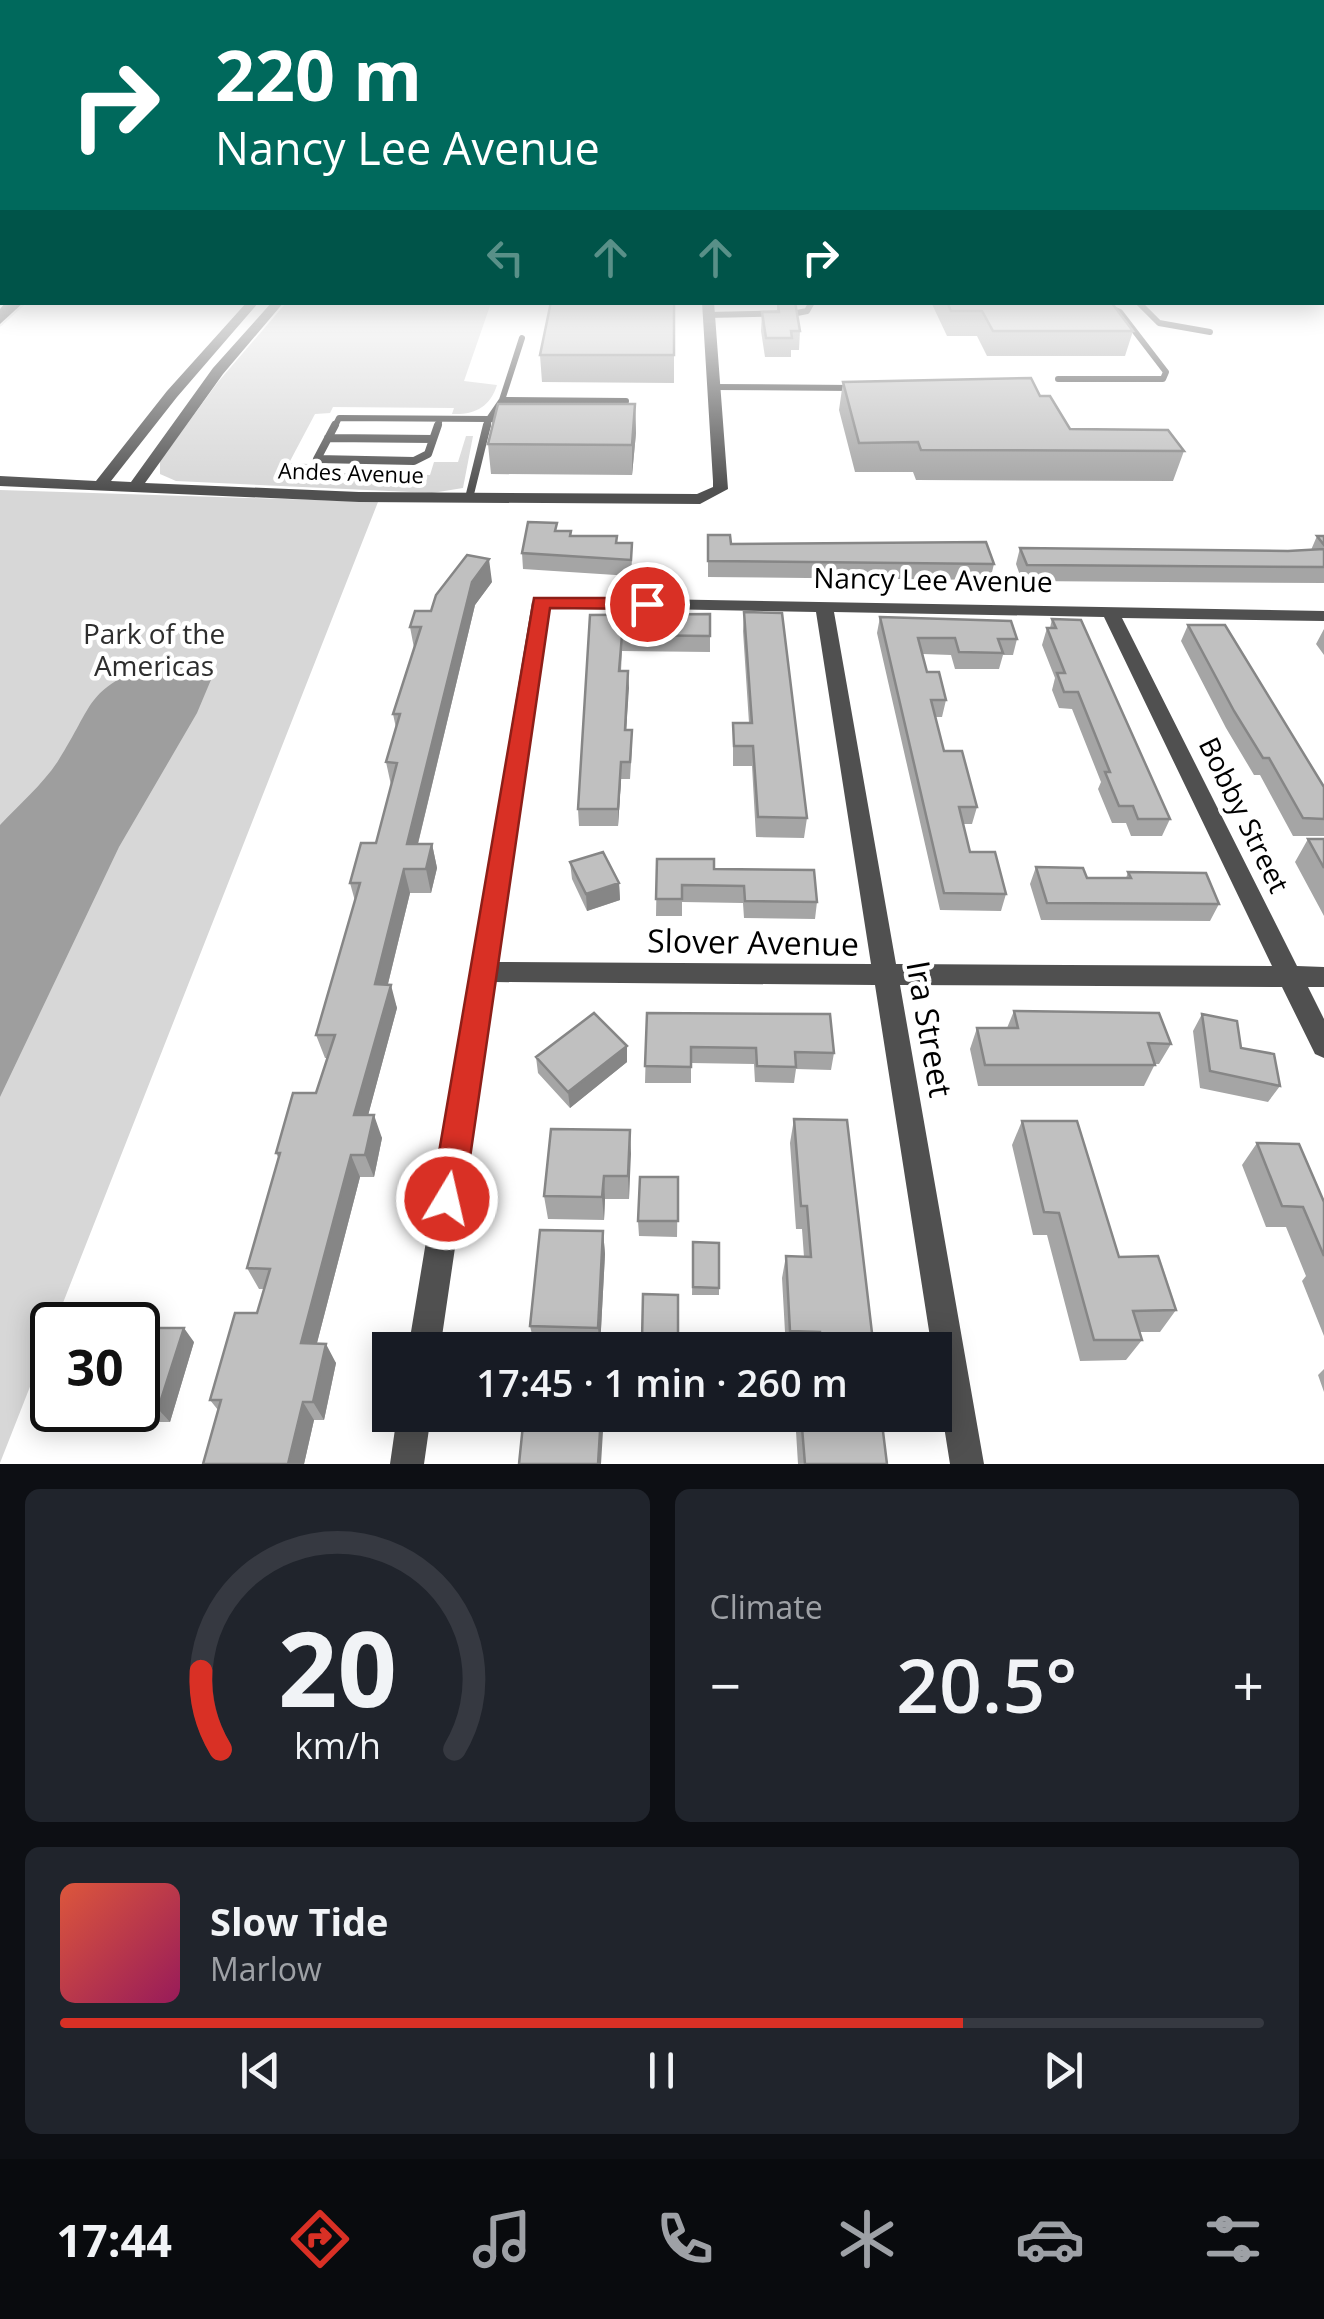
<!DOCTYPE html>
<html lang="en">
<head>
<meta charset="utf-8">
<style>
  :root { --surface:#171b24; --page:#20242c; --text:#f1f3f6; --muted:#9ea1a6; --line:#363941; --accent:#d93025 }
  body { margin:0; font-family:"Open Sans",sans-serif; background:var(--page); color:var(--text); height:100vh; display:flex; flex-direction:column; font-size:38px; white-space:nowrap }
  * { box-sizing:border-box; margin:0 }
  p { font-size:32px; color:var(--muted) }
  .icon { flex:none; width:55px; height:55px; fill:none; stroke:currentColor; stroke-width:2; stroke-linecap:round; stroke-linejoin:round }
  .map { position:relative; height:1464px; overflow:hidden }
  .sheet { display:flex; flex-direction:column; gap:25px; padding:25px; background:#0d0f14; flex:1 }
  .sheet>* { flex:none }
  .banner { position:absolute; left:0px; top:0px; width:1325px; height:305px; box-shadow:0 5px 25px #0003; background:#00695c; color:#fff; overflow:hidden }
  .speed { position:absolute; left:30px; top:1302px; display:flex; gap:20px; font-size:50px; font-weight:700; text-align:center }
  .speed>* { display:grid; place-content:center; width:130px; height:130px; border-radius:50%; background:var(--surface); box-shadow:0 5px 25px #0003; line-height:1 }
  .speed .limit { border:5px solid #111; border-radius:15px; background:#fff; color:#111 }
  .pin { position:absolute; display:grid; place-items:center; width:85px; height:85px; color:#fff; margin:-42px; border:5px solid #fff; border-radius:50%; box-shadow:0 2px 10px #0007 }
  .me { position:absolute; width:110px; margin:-55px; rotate:9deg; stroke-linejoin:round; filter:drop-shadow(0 0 8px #0008) }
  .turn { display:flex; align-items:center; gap:35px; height:210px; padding:0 50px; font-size:45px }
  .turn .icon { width:130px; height:130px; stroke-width:2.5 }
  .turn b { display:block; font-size:70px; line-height:85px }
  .lanes { display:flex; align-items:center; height:95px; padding:0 50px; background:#0003; justify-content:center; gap:50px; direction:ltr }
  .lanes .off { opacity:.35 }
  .big { font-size:75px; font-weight:600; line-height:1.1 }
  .sheet .tile { flex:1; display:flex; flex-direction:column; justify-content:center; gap:15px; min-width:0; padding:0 35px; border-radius:15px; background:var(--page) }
  .sheet .dial { align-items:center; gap:0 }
  .dial svg { height:260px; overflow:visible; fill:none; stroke:var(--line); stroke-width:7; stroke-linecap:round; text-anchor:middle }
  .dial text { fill:var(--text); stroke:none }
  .song { display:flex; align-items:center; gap:30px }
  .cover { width:120px; height:120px; border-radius:15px; background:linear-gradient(135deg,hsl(10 70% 55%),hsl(330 70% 35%)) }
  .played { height:10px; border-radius:5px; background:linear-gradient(90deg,var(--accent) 75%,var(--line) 75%) }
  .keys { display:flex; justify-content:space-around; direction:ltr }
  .heat { display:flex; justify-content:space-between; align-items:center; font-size:55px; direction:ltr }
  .sheet .tiles { flex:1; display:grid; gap:25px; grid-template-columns:1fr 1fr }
  .tile:last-child { grid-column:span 2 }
  .trip { position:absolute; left:372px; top:1332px; width:580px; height:100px; border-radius:0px; background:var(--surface); box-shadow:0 5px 25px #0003; font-weight:600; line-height:100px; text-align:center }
  .menu { display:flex; height:160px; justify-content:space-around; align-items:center; background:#090b0e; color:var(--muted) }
  .menu .icon { width:70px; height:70px }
  .menu .selected { color:var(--accent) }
  .menu b { font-size:45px; color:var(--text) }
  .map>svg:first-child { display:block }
</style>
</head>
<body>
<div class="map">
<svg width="1324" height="1464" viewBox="0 0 1324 1464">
  <rect width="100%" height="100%" fill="#fff"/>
  <path fill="#d7d7d7" d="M286,303H491L464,381L497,385C490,407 475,415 452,414L454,408L333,407L330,413L315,414L289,463L309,464L306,472L430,475L434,462H458L466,436H473L463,488L432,493L176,481L160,474V461L218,382Z
    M0,490L378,502L0,1463Z"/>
  <path fill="#9e9e9e" d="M153,663H197L213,675L197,713L119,847L0,1097V825C19,805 43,784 58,761C95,703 84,691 153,663Z"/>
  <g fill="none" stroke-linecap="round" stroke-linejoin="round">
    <defs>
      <path id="highway" d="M6,302H24L0,324V309Z"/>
    </defs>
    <use href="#highway" stroke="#dbdbdb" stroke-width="5"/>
    <path stroke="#505050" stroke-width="6" d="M1138,302L1159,323L1210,332
      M708,315L797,313L807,311L812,302
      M1058,379H1163L1166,372L1120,312L1108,307
      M713,387L852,388
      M502,400L522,338
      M334,428L339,418L489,419L502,400L626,401L623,416
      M437,428L440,419
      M487,428L489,419H507"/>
    <path stroke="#505050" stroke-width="8" d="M335,425L317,459L414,461L428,454L438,425
      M328,438L433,439
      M469,498L487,425"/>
    <path fill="#505050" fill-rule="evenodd" d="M247,302H259L177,397L111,481L131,482L213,368L272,302H284L223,374L145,483L359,492L697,494L713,487V481L702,302H714L728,489L700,504L359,502L0,486V476L96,481L167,391Z
      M541,597L1324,611V621L1122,618L1297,966L1324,967V987H1308L1324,1019V1058L1315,1054L1282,987L900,985L984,1464H950L935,1370V1350H932L875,985L494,982L440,1350H408L532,602ZM549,607L816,612L871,964L497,962ZM834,612L1104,617L1272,966L896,964Z
      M397,1415H431L424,1464H390Z"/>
    <use href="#highway" fill="#000" fill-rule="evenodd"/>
  </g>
  <path fill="#a5a5a5" d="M674,302V383L542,382L540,355Z
    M777,302L800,331L799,350H791V357H765L761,331L762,312H777Z
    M931,302H1111L1133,331L1125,356H987L977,336H947Z
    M843,382L1040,396L1070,429L1184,451L1173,481L916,480L913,472H855L839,410Z
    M635,404L636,433L632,475L491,474L488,444Z
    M557,531L571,536H617V543L632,559L631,576L523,569L522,553Z
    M708,535L731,544L994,564L990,580L708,577Z
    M1317,536H1324V583L1022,581L1016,564L1020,548L1288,551L1311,550Z
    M492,582L475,605L418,844H432L437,868L431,893H410L388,984L397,1008L368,1115L382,1138L374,1177H360L317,1343L336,1363L324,1420H314L304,1464H203L218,1410L210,1400L257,1313L264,1289H259L247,1268L279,1159L276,1153L316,1093L328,1058H325L316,1035L355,901L350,883L376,843L391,785L386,762L396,728L393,714L414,648L410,627L431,611Z
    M744,612L807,818L804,838L756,837L752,766H733V723H749L743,631Z
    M590,615L710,636V652L622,651L621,671H628L626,730H632V747L630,779H621L618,826H579L578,809Z
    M880,617L1017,639L1013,655H1003L999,669H955L951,655L923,654L927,672L946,700L942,717H936L944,751L977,807L972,824H963L970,852L1006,894L1001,911L940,910L877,633Z
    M1052,619L1170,819L1162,836H1131L1126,823H1112L1098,789L1101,782L1072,709L1059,708L1052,690L1055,678L1042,645L1047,628H1050Z
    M1188,625L1324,787V836H1293L1260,775H1254L1226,728L1181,641Z
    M1324,629V655L1316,644Z
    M1308,839H1324V916L1295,862Z
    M657,859L714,869L817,902L815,919L744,918L743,903L682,902V916H656Z
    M570,862L619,883L620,900L587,911L572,879Z
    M1036,867L1087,878H1126L1128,872L1219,904L1210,921L1041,920L1030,884Z
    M1014,1011L1171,1044L1159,1064H1155L1144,1086H978L970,1049L977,1028H1007Z
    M647,1013L834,1053L831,1070L796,1069L794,1083L755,1082L754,1064L691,1063V1083H645Z
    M1202,1014L1241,1048L1280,1086L1268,1102L1200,1088L1193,1031Z
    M536,1057L627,1062L570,1108L538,1073Z
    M794,1119L874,1350H786L782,1278L786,1256L804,1257L802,1229H796L790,1143Z
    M1022,1121L1119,1257L1176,1310L1160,1332H1139L1142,1340L1126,1360L1080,1361L1047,1235H1033L1012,1145Z
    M630,1130L629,1199H605L604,1220L548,1219L544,1196Z
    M1257,1143L1324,1202V1336L1302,1281L1306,1276L1286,1227H1266L1242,1165Z
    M678,1177L677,1237L639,1236L638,1221Z
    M603,1231L605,1254L600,1348L535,1347L530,1326Z
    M693,1242L719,1288V1295H692Z
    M643,1294L678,1295V1350H642Z
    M194,1342L170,1422H134L123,1410H138V1362Z
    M1324,1369V1392L1318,1375Z
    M795,1415H881L887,1464H798Z"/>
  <path fill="#868686" d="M635,404L636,433L632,475V445Z
    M489,559L492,582L475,605L412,868L407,844L472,582Z
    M628,671L629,688L625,747V730Z
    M621,762V779L618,826V809Z
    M432,844L437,868L431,893L426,869Z
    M404,869L410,893L382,1008L375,984Z
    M619,883L620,900L587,911L586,894Z
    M391,985L397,1008L362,1138L354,1115Z
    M627,1046V1062L570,1108L568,1092Z
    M374,1115L382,1138L374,1177L365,1155Z
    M630,1130L631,1154L629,1199L628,1176Z
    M351,1155L360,1177L312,1362L301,1343Z
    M604,1176L605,1199L604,1220L602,1197Z
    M603,1231L605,1254L600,1348L598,1328Z
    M184,1328L194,1342L170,1422L158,1409Z
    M326,1344L336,1363L324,1420L313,1402Z
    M303,1402L314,1420L304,1464H288Z
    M601,1415H604L601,1464H598Z"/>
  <path fill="#c0c0c0" stroke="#868686" stroke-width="2.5" d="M551,302H674V355H540Z
    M778,302H795L800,331H791L792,338H766L762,312H779Z
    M947,302H1111L1133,331H993L982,311H951Z
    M1031,378L1040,396H1050L1070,429L1168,430L1184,451L921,450L918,442L859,443L843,382Z
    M498,404H635L632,445L488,444Z
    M528,522L557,523L555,531H571L570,536H617L616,543H632L631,560L522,553Z
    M708,535H730L731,544L986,542L994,564L708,561Z
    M1317,536H1324V545Z
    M1020,548L1288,551L1324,549V567L1027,565Z
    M467,555L489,559L472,582L407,844H432L426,869H404L375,984L391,985L354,1115H374L365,1155H351L301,1343L326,1344L313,1402H303L288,1464H203L221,1400H210L235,1313H257L270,1269L247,1268L280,1153H276L293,1093H316L335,1035H316L360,883H350L361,843H376L397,763L386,762L400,714H393L421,627H410L415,611H431L436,595Z
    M744,612L782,613L807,818L758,817L753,746H734L733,723H752Z
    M710,614V636L622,635L619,671H628L625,730H632L630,762H621L618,809H578L590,615Z
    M880,617L1011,621L1017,639H998L1003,653L959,652L955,638H918L927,672H939L946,700H931L944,751H962L977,807H959L970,852H995L1006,894L944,893Z
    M1052,619L1081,620L1170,819H1138L1133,806H1119L1105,772H1110L1078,692H1064L1057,673H1065L1047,628H1056Z
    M1188,625H1225L1324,787V819L1303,818L1269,758H1263L1234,711Z
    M1308,839H1324V868Z
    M603,852L619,883L586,894L570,862Z
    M657,859H714V869L814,870L817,902L745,901L744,886L682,885V899H656Z
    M1036,867L1083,868L1087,878H1131L1128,872L1206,873L1219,904L1047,903Z
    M1014,1011L1159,1013L1171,1044L1148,1043L1155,1065H985L977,1028H1018Z
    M594,1013L627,1046L568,1092L536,1057Z
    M647,1013L830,1014L834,1053L795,1052L796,1067L757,1066L756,1048L691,1047V1067L645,1066Z
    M1202,1014L1237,1021L1241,1048L1274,1054L1280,1086L1210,1071Z
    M794,1119L847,1120L874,1350H821L820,1332L790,1331L786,1256L811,1257L807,1206H801Z
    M1022,1121H1077L1119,1257L1158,1256L1176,1310L1133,1311L1142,1340H1094L1059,1213L1044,1212Z
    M551,1129L630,1130L628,1176H604L602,1197L544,1196Z
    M1257,1143L1299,1144L1324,1202V1256L1303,1207L1282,1206Z
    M640,1177H678V1221H638Z
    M540,1230L603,1231L598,1328L530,1326Z
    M693,1242L719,1243V1288L693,1287Z
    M643,1294L678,1295V1342L642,1341Z
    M149,1328H184L158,1409H138V1362Z
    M524,1415H601L598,1464H519Z
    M801,1415H881L887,1464H805Z"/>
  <linearGradient id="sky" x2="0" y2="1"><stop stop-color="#8aabca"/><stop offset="0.58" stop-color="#fff"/><stop offset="1" stop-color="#fff" stop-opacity="0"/></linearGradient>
  <rect width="1324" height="489" fill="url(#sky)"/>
  <path fill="#d93025" stroke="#8d1f18" stroke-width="2.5" d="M534,598H647L657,604L647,609L550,608L464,1199L459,1211L447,1215L435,1211L431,1199Z"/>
  <g text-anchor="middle" stroke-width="9" stroke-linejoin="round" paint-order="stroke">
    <g font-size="22" fill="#000" stroke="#fff">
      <text transform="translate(351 473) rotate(2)" y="8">Andes Avenue</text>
    </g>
    <g font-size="28" fill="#000" stroke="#fff">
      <text transform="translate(933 580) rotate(1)" y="10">Nancy Lee Avenue</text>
      <text transform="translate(1244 815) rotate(64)" y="10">Bobby Street</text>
    </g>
    <g font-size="28" fill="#2e2e2e" stroke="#fff">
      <text x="154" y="644">Park of the<tspan x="154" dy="32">Americas</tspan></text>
    </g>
    <g font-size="32" fill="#000" stroke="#fff">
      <text transform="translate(753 943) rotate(1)" y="11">Slover Avenue</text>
      <text transform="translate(929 1029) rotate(80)" y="11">Ira Street</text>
    </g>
  </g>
</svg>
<div class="speed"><div class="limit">30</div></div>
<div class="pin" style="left:647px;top:604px;background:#d93025"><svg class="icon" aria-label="arrive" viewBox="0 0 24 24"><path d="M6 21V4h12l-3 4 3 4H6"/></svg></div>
<svg class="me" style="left:447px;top:1199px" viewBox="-20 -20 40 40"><circle r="17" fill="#d93025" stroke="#fff" stroke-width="3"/><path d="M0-11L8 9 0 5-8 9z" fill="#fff"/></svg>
<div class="trip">17:45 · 1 min · 260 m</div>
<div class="banner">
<div class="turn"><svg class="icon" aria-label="right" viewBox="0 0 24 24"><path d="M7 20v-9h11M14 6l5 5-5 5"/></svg><div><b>220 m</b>Nancy Lee Avenue</div></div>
<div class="lanes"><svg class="icon off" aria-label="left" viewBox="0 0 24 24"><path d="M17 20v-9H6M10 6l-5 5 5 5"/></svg><svg class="icon off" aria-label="ahead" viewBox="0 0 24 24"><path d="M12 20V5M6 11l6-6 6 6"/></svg><svg class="icon off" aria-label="ahead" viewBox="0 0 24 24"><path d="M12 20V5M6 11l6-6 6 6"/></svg><svg class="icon" aria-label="right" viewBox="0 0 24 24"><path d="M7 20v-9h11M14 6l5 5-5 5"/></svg></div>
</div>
</div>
<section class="sheet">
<div class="tiles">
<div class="tile dial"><svg viewBox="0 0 100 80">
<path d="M14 69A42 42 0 1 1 86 69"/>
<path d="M14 69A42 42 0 0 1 8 45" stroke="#d93025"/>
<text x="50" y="56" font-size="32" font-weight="700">20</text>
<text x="50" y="72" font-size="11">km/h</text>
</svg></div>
<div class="tile"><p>Climate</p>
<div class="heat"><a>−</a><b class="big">20.5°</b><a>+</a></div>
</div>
<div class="tile">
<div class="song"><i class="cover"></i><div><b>Slow Tide</b><p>Marlow</p></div></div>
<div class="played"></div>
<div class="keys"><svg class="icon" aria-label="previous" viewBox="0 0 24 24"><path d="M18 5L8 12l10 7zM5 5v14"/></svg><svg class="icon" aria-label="pause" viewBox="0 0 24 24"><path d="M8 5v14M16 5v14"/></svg><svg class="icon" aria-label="next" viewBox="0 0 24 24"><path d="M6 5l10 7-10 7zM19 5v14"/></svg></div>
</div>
</div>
</section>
<nav class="menu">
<b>17:44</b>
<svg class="icon selected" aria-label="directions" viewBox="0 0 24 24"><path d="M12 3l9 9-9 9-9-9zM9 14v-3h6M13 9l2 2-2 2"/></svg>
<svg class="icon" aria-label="music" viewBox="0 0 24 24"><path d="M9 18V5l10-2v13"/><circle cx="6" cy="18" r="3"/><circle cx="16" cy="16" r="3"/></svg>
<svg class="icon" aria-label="phone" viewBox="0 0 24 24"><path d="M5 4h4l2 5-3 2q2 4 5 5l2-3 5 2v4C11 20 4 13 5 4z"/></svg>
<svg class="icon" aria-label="climate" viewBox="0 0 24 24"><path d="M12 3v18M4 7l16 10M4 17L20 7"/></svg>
<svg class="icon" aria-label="car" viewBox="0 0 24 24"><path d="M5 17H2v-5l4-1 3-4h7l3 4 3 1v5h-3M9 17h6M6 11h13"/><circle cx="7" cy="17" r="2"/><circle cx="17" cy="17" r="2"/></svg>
<svg class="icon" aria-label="filters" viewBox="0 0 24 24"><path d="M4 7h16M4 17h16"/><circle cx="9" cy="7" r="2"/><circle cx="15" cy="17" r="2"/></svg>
</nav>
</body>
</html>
